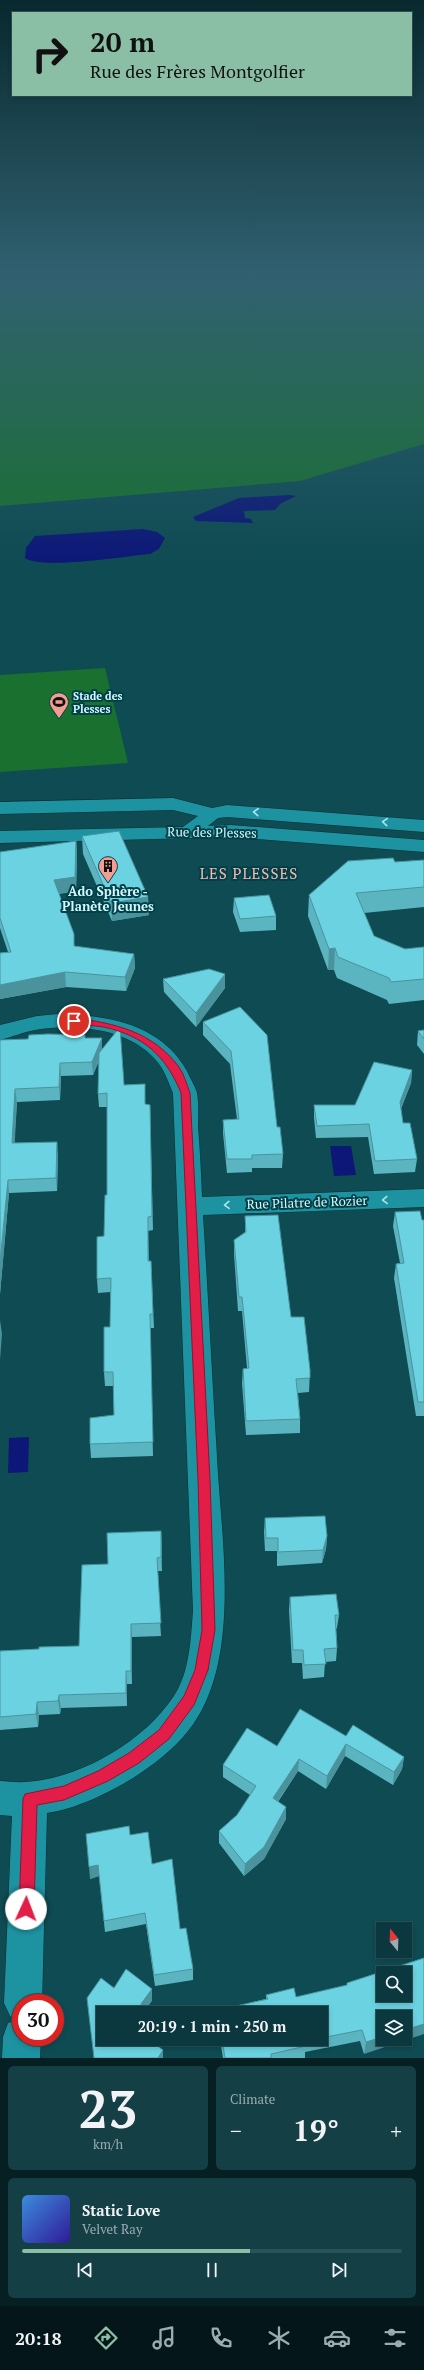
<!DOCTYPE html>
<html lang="en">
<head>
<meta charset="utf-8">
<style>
  :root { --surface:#0b383e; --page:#143f45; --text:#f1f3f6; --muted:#9aacb0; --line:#2b5258; --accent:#8abfa5 }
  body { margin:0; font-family:"PT Serif",serif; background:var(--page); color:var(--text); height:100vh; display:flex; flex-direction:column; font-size:15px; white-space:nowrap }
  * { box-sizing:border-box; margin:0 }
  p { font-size:13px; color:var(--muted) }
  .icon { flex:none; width:22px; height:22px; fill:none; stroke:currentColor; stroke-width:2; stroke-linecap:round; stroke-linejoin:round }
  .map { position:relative; height:2058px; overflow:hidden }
  .sheet { display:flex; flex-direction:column; gap:8px; padding:8px; background:#061f22; flex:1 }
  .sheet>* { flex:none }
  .banner { position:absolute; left:12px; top:12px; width:400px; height:84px; border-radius:0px; box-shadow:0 2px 6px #0003,0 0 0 1px var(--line); background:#8abfa5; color:#111; overflow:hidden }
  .needle { width:26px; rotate:341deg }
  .buttons { position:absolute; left:376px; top:1922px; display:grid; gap:8px }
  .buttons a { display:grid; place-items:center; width:36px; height:36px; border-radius:0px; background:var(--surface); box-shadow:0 2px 6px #0003,0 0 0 1px var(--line); font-size:20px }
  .speed { position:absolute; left:12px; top:1994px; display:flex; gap:8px; font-size:20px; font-weight:700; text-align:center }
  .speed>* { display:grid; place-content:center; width:52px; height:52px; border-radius:50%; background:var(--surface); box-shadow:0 2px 6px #0003,0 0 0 1px var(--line); line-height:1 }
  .speed .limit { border:6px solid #d22; background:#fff; color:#111 }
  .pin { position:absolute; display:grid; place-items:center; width:34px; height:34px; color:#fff; margin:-17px; border:2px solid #fff; border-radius:50%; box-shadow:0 1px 4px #0007 }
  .me { position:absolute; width:44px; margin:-22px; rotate:2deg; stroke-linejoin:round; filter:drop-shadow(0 0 3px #0008) }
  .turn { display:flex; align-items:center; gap:14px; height:84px; padding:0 12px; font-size:18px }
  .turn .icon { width:52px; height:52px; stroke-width:2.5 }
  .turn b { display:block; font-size:28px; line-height:34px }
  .big { font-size:30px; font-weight:800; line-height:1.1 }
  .sheet .widget { flex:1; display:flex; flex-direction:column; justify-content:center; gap:6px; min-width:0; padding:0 14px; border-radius:6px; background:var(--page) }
  .sheet .dial { align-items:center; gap:0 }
  .dial b { font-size:52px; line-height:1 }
  .song { display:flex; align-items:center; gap:12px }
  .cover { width:48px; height:48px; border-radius:6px; background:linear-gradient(135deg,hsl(210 70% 55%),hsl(250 70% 35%)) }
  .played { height:4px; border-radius:2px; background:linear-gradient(90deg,var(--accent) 60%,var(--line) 60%) }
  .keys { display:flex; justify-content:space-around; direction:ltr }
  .heat { display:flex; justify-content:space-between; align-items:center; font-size:22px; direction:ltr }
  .sheet .tiles { flex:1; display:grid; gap:8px; grid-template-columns:1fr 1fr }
  .widget:last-child { grid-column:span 2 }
  .trip { position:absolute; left:96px; top:2006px; width:232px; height:40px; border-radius:0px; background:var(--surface); box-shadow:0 2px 6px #0003,0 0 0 1px var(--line); font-weight:800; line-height:40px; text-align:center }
  .tabs { display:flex; height:64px; justify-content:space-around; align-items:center; background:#041619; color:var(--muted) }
  .tabs .icon { width:28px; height:28px }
  .tabs .active { color:var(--accent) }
  .tabs b { font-size:18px; color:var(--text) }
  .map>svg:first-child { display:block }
</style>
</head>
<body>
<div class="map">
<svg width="424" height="2058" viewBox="0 0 424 2058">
  <rect width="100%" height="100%" fill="#0f4b53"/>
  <path fill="#19702f" d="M0,278H424V444L300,481L0,506Z
    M105,668L128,763L0,772V675Z"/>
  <path fill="#0c1777" d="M290,495L296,496L280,504L275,510L244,511L245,518L251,519L253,523L196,521L193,517L239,498Z
    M143,529L157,532L165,538L159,549L150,554C125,556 42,570 25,558L26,548L35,536Z
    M330,1146H351L356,1175L334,1176Z
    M29,1437L28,1472L8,1473L9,1438Z"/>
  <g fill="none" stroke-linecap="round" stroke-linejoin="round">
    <defs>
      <path id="minor" d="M173,798L212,808L227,805L424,820V832L227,817L218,818L208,826L231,825L424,840V852L231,837L0,843V831L183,827L198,816L173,810L0,814V802Z
        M58,1014C107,1015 161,1024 187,1071C190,1078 195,1086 197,1093C199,1104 198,1116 198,1127C200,1150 201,1173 202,1197L424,1189V1207L203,1215C208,1295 212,1376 217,1457C221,1539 243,1663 188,1731C173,1750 153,1765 133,1778C108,1793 76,1809 47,1813L42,2003H21V2037H41L40,2058H2L3,2037L8,2023L18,2020L10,2016L4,2003L12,1816L0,1815V1781C8,1781 16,1783 24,1782C80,1780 151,1738 178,1689C190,1666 191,1636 193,1611L173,1093C168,1081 164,1068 154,1058C127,1028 73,1023 35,1030C23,1032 12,1037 0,1040V1025L37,1016Z"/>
    </defs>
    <use href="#minor" stroke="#0c2e33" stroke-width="1"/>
    <use href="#minor" fill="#1d93a1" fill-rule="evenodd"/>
  </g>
  <path fill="#5bb5c1" d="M82,836L148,897L149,915L112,921L83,854Z
    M76,841L77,855L76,891L59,894L75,947L134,954L135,968L126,991L66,987L0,999V953L8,952L0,928V852Z
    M424,860V907L364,913L374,936L405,949L424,947V1000L389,1004L387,1000L337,978L334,970H328L308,916L309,895L395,862Z
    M234,898L276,916V930L240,932L233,912Z
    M225,974V988L196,1027L164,992L163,979Z
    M240,1007L277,1127L283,1154L282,1168H252V1172L227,1173L223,1133V1120L237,1119L230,1064L203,1035V1022Z
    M424,1030V1054L417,1045L418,1031Z
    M85,1038L102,1049L124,1085L145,1084V1104L150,1105L153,1230L148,1231L149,1261H151L154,1328H150L153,1456L91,1458L90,1444L114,1415L113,1386H105L104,1372L110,1327V1292L98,1293L97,1279L104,1236L107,1195V1107H99L98,1094L99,1061L93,1075L61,1076L60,1100L17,1102L14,1143L58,1155L57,1191L9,1193L0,1294V1048Z
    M412,1070L411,1083L401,1109L403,1123L417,1159L415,1172L374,1174L368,1137L316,1138L314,1118V1105H355Z
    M395,1212L422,1220H424V1416H416L394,1278L396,1264L400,1263L393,1226Z
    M245,1216L291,1317L310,1370L309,1392L298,1393L300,1419V1433L246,1435L242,1383L243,1369L247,1368L242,1311H238L234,1254V1240L245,1232Z
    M265,1518L327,1536L326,1549L322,1563L277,1566V1551H265L264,1532Z
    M161,1531L162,1571H157L161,1636L132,1637V1684H127V1706L61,1708L60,1714L39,1715L38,1727L0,1730V1651L39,1649L79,1646L108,1564Z
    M290,1597L339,1615L337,1628L336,1629L337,1648L336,1661L325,1662L324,1677L303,1679L302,1663H292L289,1610Z
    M346,1736L404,1757L402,1769L393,1785L345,1756L326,1789L298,1771L278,1802L286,1819L264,1859L244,1876L219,1843V1831L237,1815L250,1795L223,1777V1765L277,1746Z
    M130,1835L152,1864L180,1929L193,1969V1980L155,1986L146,1924L105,1932L99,1876L90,1879Z
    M424,1958L364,2054L360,2041L305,2052V2058H223L220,2039H321V2013H218V2010L266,1999V1995L296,1997L347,1985V1983Z"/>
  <path fill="#4a939d" d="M76,841L77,855L76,891L55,894L54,880Z
    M148,897L149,915L112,921L111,903Z
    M335,948L334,970H328L329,949Z
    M134,954L135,968L126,991L125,977Z
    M65,972L66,987L0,999V985Z
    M225,974V988L196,1027V1013Z
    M102,1038V1051L93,1075L92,1062Z
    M60,1063L61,1076L60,1100L59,1087Z
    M412,1070L411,1083L398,1115L400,1102Z
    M15,1089L17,1102L14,1157L12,1143Z
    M57,1142L58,1155L57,1191L56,1178Z
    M8,1180L9,1193L0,1294V1262Z
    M0,1320L2,1334L0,1360Z
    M161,1531L162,1545V1571L161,1557Z
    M327,1536L326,1549L322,1563L323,1550Z
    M131,1624L132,1637V1684L131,1671Z
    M126,1671L127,1684V1706L126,1693Z
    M59,1695L61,1708L60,1714L58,1701Z
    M37,1702L39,1715L38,1727L36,1714Z
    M346,1744L345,1756L326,1789L327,1776Z
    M404,1757L402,1769L393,1785L394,1772Z
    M299,1759L298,1771L272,1810L273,1798Z
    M286,1807V1819L264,1859L244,1876L245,1864Z
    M98,1865L99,1876L90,1879L89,1867Z
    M152,1989V2001L143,2013H141V2004Z
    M424,2024V2034L364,2054L366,2042L383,2037V2039H405V2030Z
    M163,2050V2058H158Z"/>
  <path fill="#6ad2e0" stroke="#4a939d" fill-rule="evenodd" d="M119,831L148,897L111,903L82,836Z
    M76,841L75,877L54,880L74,934V946L134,954L125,977L65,972L0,985V953L11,952L0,918V852Z
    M393,858L395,862L424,860V887L356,893L374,936L405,949L424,947V979L391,982L389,978L338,957L335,948L329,949L309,895L348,861Z
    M269,895L276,916L240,919L234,898Z
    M209,969L225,974L196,1013L163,979Z
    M240,1007L267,1035L277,1127H280L283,1154L252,1155V1159H227L223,1120L239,1119L231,1051L203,1022Z
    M120,1027L124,1085L145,1084V1104L150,1105L152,1216L148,1217V1261H151L153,1314H150L153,1442L90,1444V1418L114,1415L113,1372H104V1327H110L111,1278L97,1279V1237L104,1236L105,1195H107V1093L98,1094L99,1053Z
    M424,1030V1039L418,1031Z
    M48,1034L85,1035V1038H102L92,1062L60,1063L59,1087L15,1089L12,1143L57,1142L56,1178L8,1180L0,1262V1040L28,1039L29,1035Z
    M374,1062L412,1070L400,1102L403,1123H410L417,1159L375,1161L369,1124L317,1126L314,1105H355Z
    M420,1211L422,1220H424V1402H418L396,1264L404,1263L395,1212Z
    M278,1215L291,1317H304L310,1370V1378L296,1379L300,1419L246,1421L243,1369L249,1368L242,1297H239L234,1240L246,1232L245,1216Z
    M325,1516L327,1536L323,1550L278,1552V1538H266L265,1518Z
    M161,1531V1557L157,1558L161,1623L131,1624V1671H126V1693L59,1695L58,1701L37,1702L36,1714L0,1717V1651L39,1649V1647L79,1646L82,1565L108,1564L107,1533Z
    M336,1594L339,1615H335L337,1648L324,1649L326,1664L304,1665L303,1650H293L290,1597Z
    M300,1709L346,1736L353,1725L404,1757L394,1772L346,1744L327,1776L299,1759L273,1798L286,1807L264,1847L245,1864L219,1831L237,1815L256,1786L223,1765L247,1728L277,1746Z
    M129,1826L130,1835L148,1832L152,1864L172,1859L180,1929L186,1928L193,1969L154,1975L145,1913L104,1921L98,1865L89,1867L86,1834Z
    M424,1958V2024L405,2030V2017H383V2037L366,2042L362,2030L321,2038V2013H218V2010L268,1999L266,1995L294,1988L296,1997L347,1985V1983ZM383,1973H405V1995H383Z
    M126,1969L152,1989L141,2004L142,2013H103V2039H148L163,2050L158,2058H94L87,1998L101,1978L114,1988Z
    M222,2039H316L305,2041L306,2046L271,2054V2058H225Z"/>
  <defs><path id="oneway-chevron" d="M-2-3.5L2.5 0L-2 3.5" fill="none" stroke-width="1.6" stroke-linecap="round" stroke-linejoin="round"/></defs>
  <g stroke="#afe4eb">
    <use href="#oneway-chevron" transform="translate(256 812) rotate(-176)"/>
    <use href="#oneway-chevron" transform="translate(385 822) rotate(-175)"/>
    <use href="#oneway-chevron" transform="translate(385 1200) rotate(178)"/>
    <use href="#oneway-chevron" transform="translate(227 1205) rotate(178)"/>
  </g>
  <linearGradient id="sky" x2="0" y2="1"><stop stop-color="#08292e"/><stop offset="0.49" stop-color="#316171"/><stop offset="1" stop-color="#316171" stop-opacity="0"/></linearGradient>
  <rect width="424" height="566" fill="url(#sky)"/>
  <path fill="#e11d48" stroke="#92132f" d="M74,1018C115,1023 153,1032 179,1067C184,1074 187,1085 190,1093L210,1480L215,1630L208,1670L194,1705L169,1739L139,1763L108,1781L64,1800L37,1805L34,1909L32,1914L26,1916L21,1914L19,1909L23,1799L25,1794L64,1786L98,1771L129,1753L159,1730L184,1696L195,1670L202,1630L198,1480L181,1093C166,1056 144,1036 104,1027C93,1025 81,1026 70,1023L69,1021Z"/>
  <defs>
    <symbol id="stadium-pin" viewBox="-11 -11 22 30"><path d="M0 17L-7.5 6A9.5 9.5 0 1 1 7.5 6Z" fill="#f59c91" stroke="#004048"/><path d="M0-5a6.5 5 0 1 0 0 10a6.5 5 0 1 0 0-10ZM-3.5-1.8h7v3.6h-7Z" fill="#111"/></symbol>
    <symbol id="building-pin" viewBox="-11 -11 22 30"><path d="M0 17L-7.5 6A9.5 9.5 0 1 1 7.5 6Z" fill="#f59c91" stroke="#004048"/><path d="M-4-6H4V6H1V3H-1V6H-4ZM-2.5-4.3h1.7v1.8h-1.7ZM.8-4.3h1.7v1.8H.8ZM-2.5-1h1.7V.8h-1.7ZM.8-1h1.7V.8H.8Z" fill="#111"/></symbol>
  </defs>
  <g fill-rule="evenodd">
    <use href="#stadium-pin" x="48" y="691" width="22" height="30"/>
    <use href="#building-pin" x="97" y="855" width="22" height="30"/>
  </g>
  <g text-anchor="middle" stroke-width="4" stroke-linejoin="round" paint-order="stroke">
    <g font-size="11" font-weight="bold" fill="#d3f8fe" stroke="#004048" text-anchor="start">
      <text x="73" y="700">Stade des<tspan x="73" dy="13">Plesses</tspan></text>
    </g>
    <g font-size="13" fill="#d3f8fe" stroke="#004048">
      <text transform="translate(212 832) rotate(1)" y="5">Rue des Plesses</text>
      <text transform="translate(307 1202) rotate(-2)" y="5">Rue Pilatre de Rozier</text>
    </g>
    <g font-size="13" font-weight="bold" fill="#d3f8fe" stroke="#004048">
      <text x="108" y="896">Ado Sphère -<tspan x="108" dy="15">Planète Jeunes</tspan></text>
    </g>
    <g font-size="15" letter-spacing="1" fill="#fab7ae" stroke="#004048">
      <text x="249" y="879">LES PLESSES</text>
    </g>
  </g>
</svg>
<div class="buttons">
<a><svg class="needle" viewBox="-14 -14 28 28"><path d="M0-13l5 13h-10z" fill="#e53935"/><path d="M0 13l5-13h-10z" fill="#9aacb0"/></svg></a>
<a><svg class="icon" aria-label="search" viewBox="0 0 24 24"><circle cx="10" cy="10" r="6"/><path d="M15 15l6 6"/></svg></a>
<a><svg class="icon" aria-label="layers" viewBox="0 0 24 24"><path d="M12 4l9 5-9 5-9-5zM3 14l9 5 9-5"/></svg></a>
</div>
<div class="speed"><div class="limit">30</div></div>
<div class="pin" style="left:74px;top:1021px;background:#d93025"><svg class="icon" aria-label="arrive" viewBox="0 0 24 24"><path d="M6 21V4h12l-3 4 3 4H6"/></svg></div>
<svg class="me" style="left:26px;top:1909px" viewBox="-20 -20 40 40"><circle r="19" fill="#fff"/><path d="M0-13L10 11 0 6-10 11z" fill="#e11d48"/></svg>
<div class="trip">20:19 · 1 min · 250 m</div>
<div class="banner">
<div class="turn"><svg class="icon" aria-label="right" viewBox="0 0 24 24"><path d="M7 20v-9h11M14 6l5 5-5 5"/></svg><div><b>20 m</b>Rue des Frères Montgolfier</div></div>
</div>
</div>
<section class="sheet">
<div class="tiles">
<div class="widget dial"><b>23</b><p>km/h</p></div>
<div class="widget"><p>Climate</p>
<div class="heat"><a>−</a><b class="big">19°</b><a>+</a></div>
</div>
<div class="widget">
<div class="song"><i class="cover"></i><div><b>Static Love</b><p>Velvet Ray</p></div></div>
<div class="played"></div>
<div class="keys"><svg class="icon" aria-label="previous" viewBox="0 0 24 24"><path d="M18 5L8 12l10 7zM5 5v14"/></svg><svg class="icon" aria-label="pause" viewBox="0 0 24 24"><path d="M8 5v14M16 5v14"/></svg><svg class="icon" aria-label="next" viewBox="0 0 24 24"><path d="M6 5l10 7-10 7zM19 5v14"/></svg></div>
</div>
</div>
</section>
<nav class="tabs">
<b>20:18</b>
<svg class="icon active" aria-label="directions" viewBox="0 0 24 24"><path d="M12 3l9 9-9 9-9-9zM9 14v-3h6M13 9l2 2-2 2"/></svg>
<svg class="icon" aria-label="music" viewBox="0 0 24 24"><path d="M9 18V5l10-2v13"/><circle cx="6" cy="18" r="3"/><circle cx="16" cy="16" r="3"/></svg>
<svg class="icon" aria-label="phone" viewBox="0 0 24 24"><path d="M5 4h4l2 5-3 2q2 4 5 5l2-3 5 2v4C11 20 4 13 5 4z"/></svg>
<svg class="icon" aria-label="climate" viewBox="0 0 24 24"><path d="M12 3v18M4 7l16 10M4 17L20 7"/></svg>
<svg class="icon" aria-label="car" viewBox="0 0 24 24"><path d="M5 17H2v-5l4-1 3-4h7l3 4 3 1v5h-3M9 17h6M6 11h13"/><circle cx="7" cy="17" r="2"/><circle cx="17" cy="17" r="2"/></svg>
<svg class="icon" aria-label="filters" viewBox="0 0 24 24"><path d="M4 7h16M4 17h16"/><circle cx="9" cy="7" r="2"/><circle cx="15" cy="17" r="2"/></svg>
</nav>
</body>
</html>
